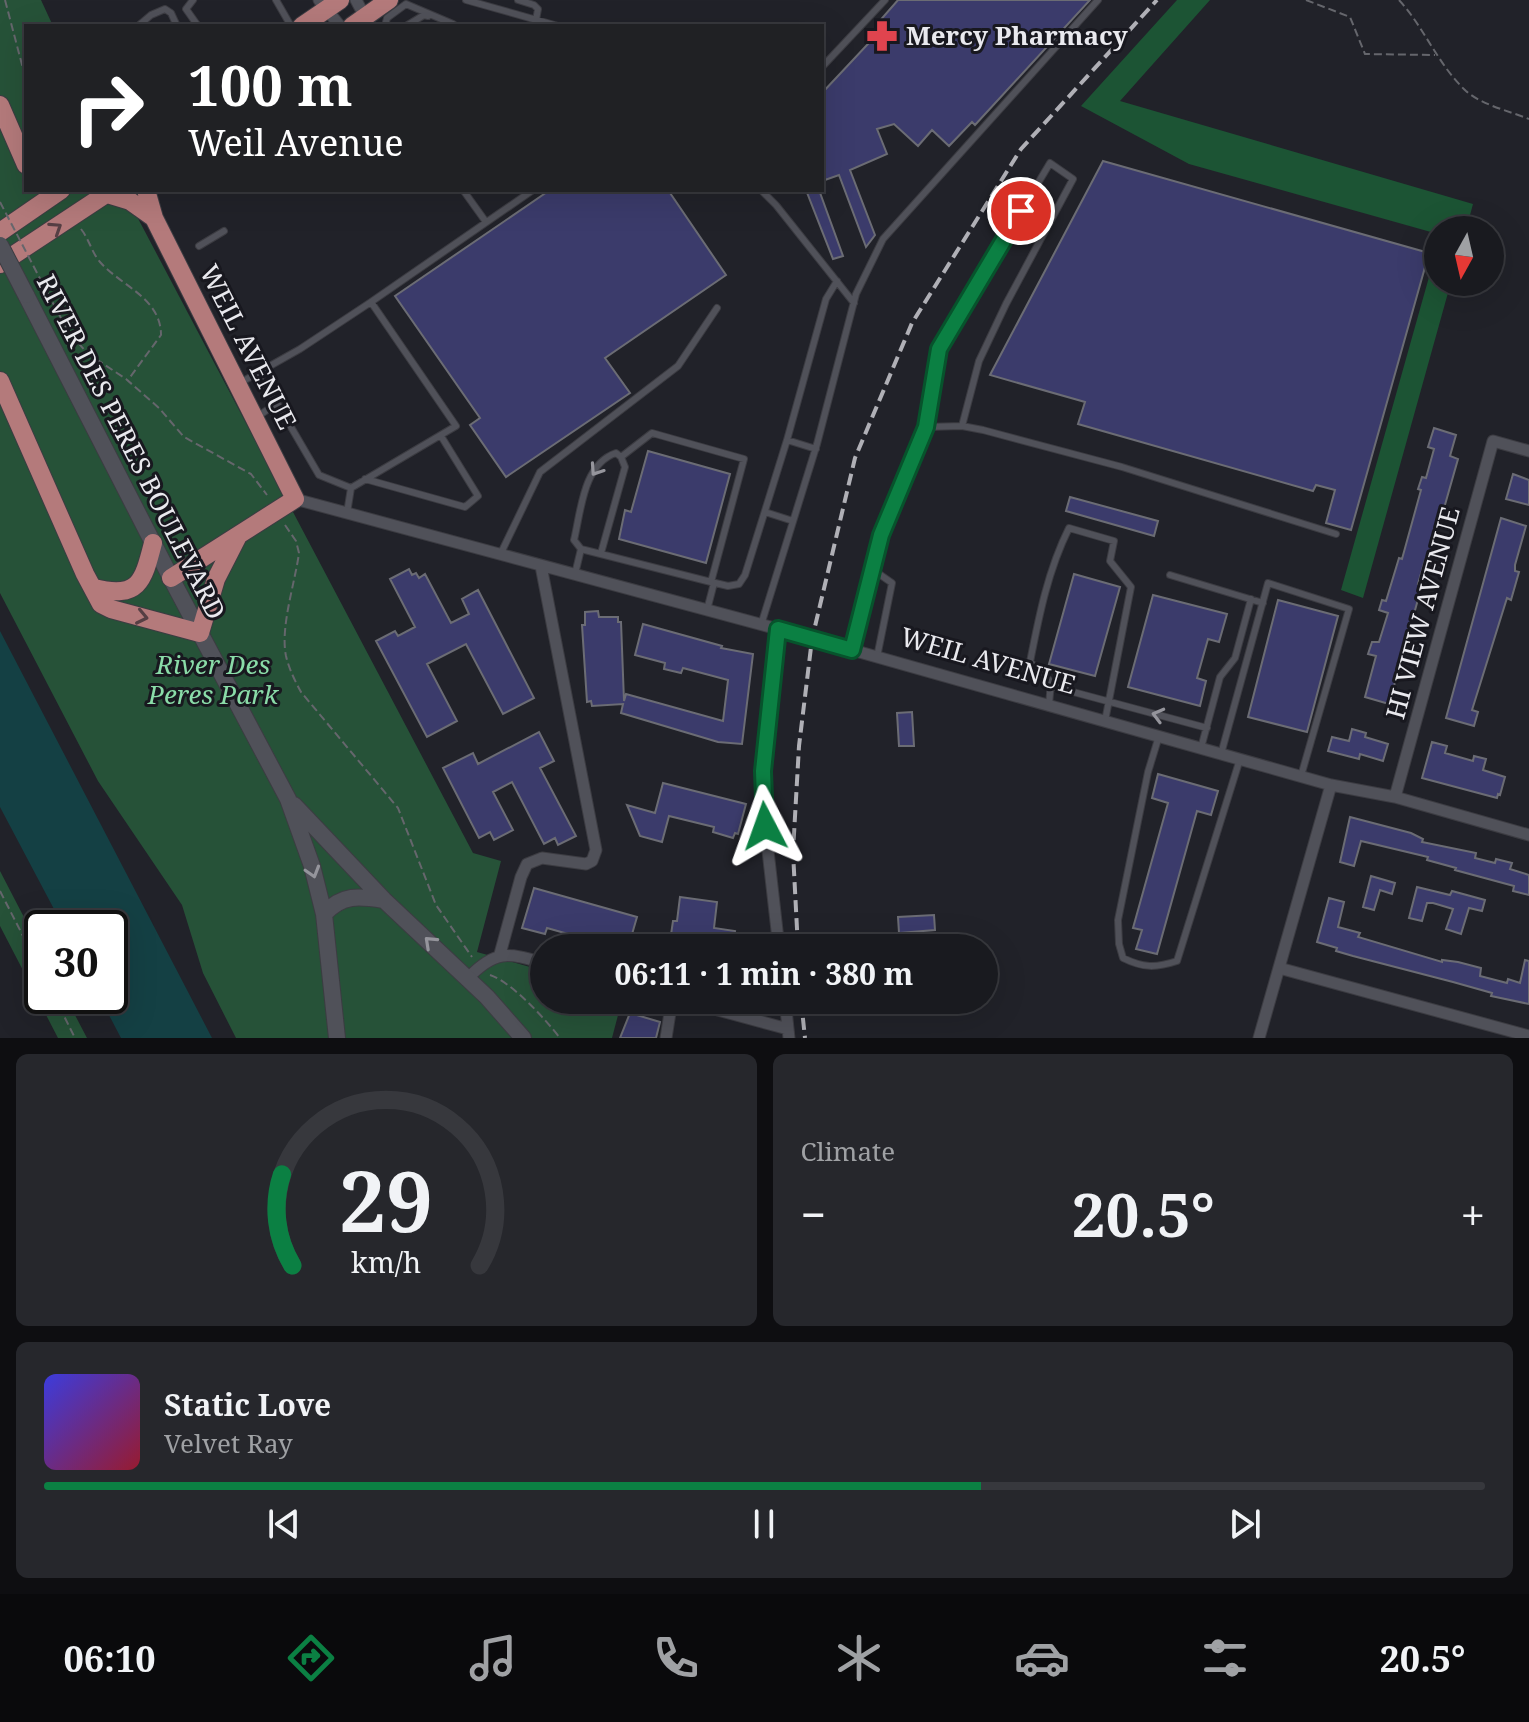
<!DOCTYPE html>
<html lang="en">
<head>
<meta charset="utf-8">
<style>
  :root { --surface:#191a1f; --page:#26272c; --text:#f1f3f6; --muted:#9fa1a4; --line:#37383d; --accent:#0b8043 }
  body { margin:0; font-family:"Noto Serif",serif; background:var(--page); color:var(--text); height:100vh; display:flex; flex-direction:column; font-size:30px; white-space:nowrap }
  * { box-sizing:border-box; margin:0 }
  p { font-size:26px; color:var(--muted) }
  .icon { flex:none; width:44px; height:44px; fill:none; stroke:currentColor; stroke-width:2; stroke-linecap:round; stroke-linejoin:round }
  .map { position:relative; height:1038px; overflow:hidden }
  .details { display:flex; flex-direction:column; gap:16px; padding:16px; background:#0e0e11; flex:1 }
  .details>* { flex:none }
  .top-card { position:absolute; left:24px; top:24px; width:800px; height:168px; border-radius:0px; box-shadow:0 8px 32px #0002,0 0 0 2px var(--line); background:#202124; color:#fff; overflow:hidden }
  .needle { width:52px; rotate:188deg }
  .controls { position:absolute; left:1424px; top:216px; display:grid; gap:16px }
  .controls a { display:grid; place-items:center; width:80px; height:80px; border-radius:50%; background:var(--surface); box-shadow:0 8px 32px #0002,0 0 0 2px var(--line); font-size:40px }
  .speed { position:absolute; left:24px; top:910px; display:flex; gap:16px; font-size:40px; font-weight:700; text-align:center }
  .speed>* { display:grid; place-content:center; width:104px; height:104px; border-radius:50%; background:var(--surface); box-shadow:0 8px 32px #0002,0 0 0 2px var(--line); line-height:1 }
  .speed .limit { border:4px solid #111; border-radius:12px; background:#fff; color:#111 }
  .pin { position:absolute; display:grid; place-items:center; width:68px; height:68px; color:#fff; margin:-34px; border:4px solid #fff; border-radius:50%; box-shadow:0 2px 8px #0007 }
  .me { position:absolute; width:88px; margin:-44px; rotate:356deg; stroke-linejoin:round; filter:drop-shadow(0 0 6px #0008) }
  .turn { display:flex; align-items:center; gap:28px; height:168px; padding:0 32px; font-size:36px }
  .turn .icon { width:104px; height:104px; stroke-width:2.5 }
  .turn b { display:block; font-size:56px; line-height:68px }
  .big { font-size:60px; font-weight:700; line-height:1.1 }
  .details .widget { flex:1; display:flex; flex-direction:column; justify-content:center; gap:12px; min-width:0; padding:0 28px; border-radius:12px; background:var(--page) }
  .details .dial { align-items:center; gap:0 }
  .dial svg { height:208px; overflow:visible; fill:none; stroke:var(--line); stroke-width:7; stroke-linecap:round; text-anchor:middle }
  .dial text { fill:var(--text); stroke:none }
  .song { display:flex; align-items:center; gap:24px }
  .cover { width:96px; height:96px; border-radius:12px; background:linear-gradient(135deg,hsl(240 70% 55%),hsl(350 70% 35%)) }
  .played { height:8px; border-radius:4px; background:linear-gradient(90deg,var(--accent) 65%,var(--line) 65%) }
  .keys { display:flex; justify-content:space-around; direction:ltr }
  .heat { display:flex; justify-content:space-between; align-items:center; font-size:44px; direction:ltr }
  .details .tiles { flex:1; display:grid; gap:16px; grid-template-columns:1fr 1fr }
  .widget:last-child { grid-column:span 2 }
  .trip { position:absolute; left:530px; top:934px; width:468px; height:80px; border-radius:40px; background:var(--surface); box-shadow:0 8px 32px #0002,0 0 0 2px var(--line); font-weight:700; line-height:80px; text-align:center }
  .dock { display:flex; height:128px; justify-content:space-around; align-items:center; background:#0a0a0c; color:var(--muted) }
  .dock .icon { width:56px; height:56px }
  .dock .active { color:var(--accent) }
  .dock b { font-size:36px; color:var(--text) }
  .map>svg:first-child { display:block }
</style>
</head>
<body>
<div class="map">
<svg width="1529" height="1038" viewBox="0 0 1529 1038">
  <rect width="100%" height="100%" fill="#212229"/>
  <path fill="#265238" d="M0,0H41L53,26H26V190H123L473,853L501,861L477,952L544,971V1000H622L612,1038H236L203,973L182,905L98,781L0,593Z
    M0,871L42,952V996H65L87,1038H58L0,926Z"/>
  <path fill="#1c5434" d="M1177,0H1210L1120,101L1473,204L1466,230H1438V234L1189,164L1081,106Z
    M1438,245V282H1451L1363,598L1341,590Z"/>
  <path fill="#144044" d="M0,631L212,1038H121L99,996H110V928H64L0,807Z"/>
  <path fill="#3b3b6b" stroke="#6b6c74" stroke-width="2" d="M898,0H1090L975,125L972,122L949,146L932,130L918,146L894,124L877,129L887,154L850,170L875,235L866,247L839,175L822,181V93L882,29L877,24Z
    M1103,161L1429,253L1351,530L1326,523L1335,490L1316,485L1313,491L1078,424L1085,402L990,375Z
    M550,190H668L726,275L605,358L630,393L506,477L470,425L480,418L395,296Z
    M806,190H819L843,256L833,259Z
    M1434,428L1456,435L1450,456L1458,459L1429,561L1425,560L1418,584L1422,585L1389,704L1365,697L1376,656L1368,654L1372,642H1379L1388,613L1379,610L1382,600L1386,601L1399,558L1402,559L1421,490L1418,489L1422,477L1426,478L1434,449L1428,447Z
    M648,451L730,474L706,563L619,539L625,510L631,512Z
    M1513,474L1529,480V505L1506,499Z
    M1070,497L1158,521L1154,536L1066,511Z
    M1501,518L1526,526L1515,565V571L1519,572L1511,600L1507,598L1472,710L1478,712L1474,726L1446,718Z
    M409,569L412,575L416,573L419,578L425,574L451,623L469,614L462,599L478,590L534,698L503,714L466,644L427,664L457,721L427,737L376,641L395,631L398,636L415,627L390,579Z
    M1074,574L1120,587L1095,676L1049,664Z
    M1153,595L1227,614L1219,642L1208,639L1197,678L1206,681L1200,706L1128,687Z
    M1278,600L1338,616L1307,732L1248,717Z
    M598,611L599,617H618V622H621L624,701L626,694L723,721L728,680L683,668L681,673L664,669L665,663L635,655L643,624L722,646L721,648L753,654L742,744L718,742L621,713L623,704L592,706L591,701L587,702L582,625H585V612Z
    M912,712L914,746H899L897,713Z
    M1352,729L1366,733L1365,737L1388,744L1383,761L1360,754L1359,759L1328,751L1332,737L1349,741Z
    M539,732L554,761L540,768L576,836L558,845L555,838L544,844L512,782L493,792L513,830L494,840L490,832L479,838L443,768L473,753L478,764Z
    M1432,742L1447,746L1445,753L1473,761L1474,756L1486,759L1483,770L1505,777L1500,795L1498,794L1497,798L1422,778Z
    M1158,774L1218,791L1211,815L1197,811L1157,954L1136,949L1142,930L1133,928L1168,803L1152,798Z
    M663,783L746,804L738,834L735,833L733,838L713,832L714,827L669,816L662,842L640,836L627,805L655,813Z
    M1350,817L1411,833L1423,839L1422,842L1476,853L1475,858L1495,863L1496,859L1512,863L1510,869L1529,875V895L1513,891L1514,886L1455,870L1456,868L1427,860L1428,857L1361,841L1354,866L1340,862Z
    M1371,876L1395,883L1392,894L1380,890L1374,910L1363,907Z
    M1417,887L1450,895L1452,891L1485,900L1482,911L1469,908L1461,934L1446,929L1453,909L1433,903H1427L1422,921L1409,918Z
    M534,888L637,917L628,948H618L547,928L545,934L522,928Z
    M680,897L717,902L714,928L735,931L732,948H669L673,921H677Z
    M1329,898L1344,902L1338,927L1360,933L1358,937L1442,962V960L1458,962L1481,968L1480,976L1507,983L1508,979L1520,983L1525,960L1529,961V1004L1491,996L1492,993L1453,982L1353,956L1336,951L1337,948L1317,942Z
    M934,915L935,930L899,933L898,917Z
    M630,1013L660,1022L656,1038H620Z"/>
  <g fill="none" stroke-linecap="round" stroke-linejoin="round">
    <defs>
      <path id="service" d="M193,0L186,9L198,26
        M276,0L291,26
        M466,0L558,26
        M518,0L534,5L538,9L536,20
        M138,26L151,15L165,9L171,13L177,26
        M385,26L387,18L406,4L453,24
        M406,26L424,15L428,16
        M822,67L885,0
        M463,190L486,222
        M761,190L776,205L854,303
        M199,246L224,231
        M256,374L277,403L319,475L351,488L347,513
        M238,384L300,349L371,302
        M257,417L277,403
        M926,427L939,349L1050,163L1073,179L1006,304L979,361L962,426
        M787,440L816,449
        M621,457L652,433L744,459L711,582
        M365,479L465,507L478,496L441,436
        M351,488L456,426L371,302L533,190
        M765,512L793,521
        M581,549L574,540C581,511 583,464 616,453L621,457L625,467L601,553
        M500,555L540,472L678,366L717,308
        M872,569L892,583L877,657
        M575,574L581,549L711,582L728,586L739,584L745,575L787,440L826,299L837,281
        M1170,575L1263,603
        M707,610L714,583
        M761,625L817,444L856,294L883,239L1098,0
        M852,650L881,535L926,427L962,426L983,430L1122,467L1336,534
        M1051,686L1207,728
        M1049,705L1051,682L1030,662C1039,616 1048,570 1069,528L1114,541L1110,561L1131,587L1105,721
        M1159,736L1148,772L1118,920L1119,944L1123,958C1143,968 1156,968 1177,961L1240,759
        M1201,748L1220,677L1235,658L1251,599
        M1221,754L1268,583L1349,609L1301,776"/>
      <path id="minor" d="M319,0L340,26
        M356,0L365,17
        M295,499L778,629L1331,785L1395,797L1529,835
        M778,629L763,771L762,798L779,948
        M1395,797L1493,441L1529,451
        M500,954L521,877L527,864L542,858L586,864L592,861L596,850L541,566
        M1279,968L1529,1036
        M468,978C496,949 508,953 544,963
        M681,1000L788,1029
        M785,1000L789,1038
        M666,1038L672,1000
        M1259,1038L1331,785"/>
      <path id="secondary" d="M26,295L171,578L288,799L312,866L324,914L337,1038
        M294,805L384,900L487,997L523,1038
        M324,914C342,894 359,896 384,900"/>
      <path id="primary" d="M302,26L340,0
        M352,26L389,0
        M0,105L26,165
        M146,190L154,218L295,499L171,578
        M107,194L130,201L154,218
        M0,232L61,190
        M0,264L112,190
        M0,381L85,574L101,604L111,609L200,633L216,579L238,536
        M94,588C139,599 143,582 153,543"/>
    </defs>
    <use href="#service" stroke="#3c3c42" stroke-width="8"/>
    <use href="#minor" stroke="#3c3c42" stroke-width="13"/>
    <use href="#secondary" stroke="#3c3c42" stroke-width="18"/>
    <use href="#primary" stroke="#3c3c42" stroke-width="20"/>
    <path stroke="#65666c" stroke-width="2" stroke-dasharray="8 4" stroke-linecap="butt" d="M5,0L26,80
      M1306,0L1350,17L1365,54L1435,55
      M1399,0C1424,27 1438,65 1466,91C1482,105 1509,111 1529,119
      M81,229C89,239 92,253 100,262C121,286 161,298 161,335L128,380
      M47,292L68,331L87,353L126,379L159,408L184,437L251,474L267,495
      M285,525L296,541L299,553C295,583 280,627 286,656C289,669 295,681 301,692L398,808L436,905L472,957
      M0,891L42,973
      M490,975C513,983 545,1019 560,1038
      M54,996L75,1038"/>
    <use href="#service" stroke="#505159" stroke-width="6"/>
    <use href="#minor" stroke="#505159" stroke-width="11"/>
    <use href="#secondary" stroke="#505159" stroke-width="16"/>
    <use href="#primary" stroke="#b47a7b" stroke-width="18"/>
    <path stroke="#b0b0b6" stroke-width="4" stroke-dasharray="12 6" stroke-linecap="butt" d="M798,948L793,852L799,746L812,639L855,458L912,323L1021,149L1157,0
      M801,1000L805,1038"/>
    <defs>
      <path id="secondary-bridge" d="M0,245L26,295"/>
    </defs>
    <use href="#secondary-bridge" stroke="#3c3c42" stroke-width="18" stroke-linecap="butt"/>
    <path stroke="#65666c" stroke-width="2" stroke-dasharray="8 4" stroke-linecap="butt" d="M0,202L47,292"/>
    <use href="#secondary-bridge" stroke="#505159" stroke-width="16"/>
  </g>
  <defs><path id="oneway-chevron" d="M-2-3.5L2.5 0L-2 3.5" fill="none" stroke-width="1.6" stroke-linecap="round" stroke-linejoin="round" transform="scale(2)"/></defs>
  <g stroke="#563f44">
    <use href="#oneway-chevron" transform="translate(56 228) rotate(-33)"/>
    <use href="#oneway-chevron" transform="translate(142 617) rotate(12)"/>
  </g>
  <g stroke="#95959c">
    <use href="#oneway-chevron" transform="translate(596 470) rotate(124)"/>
    <use href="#oneway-chevron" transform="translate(1158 715) rotate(-165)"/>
    <use href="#oneway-chevron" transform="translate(313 872) rotate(73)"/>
    <use href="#oneway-chevron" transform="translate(430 942) rotate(-137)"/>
  </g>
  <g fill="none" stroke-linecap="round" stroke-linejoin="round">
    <defs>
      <path id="route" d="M765,826L763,771L778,629L852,650L881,535L926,427L939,349L1021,211"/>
    </defs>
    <use href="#route" stroke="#07532c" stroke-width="20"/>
    <use href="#route" stroke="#0b8043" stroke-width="14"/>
  </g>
  <defs>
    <symbol id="pharmacy-bare" viewBox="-9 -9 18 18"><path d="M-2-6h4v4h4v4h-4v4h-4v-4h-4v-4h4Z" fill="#e0444e" stroke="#18181f" stroke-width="2.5" paint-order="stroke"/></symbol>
  </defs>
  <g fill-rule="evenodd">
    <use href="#pharmacy-bare" x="860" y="14" width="44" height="44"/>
  </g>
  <g text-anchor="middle" stroke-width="6" stroke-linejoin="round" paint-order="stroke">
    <g font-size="26" font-weight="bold" fill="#e9e9ee" stroke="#18181f" text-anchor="start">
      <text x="906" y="45">Mercy Pharmacy</text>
    </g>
    <g font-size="26" fill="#e9e9ee" stroke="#18181f">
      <text transform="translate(248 347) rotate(63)" y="9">WEIL AVENUE</text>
      <text transform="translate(131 447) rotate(63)" y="9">RIVER DES PERES BOULEVARD</text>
      <text transform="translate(1423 613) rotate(-75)" y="9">HI VIEW AVENUE</text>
      <text transform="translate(988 661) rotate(16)" y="9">WEIL AVENUE</text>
    </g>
    <g font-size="26" font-style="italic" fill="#8adca8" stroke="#18181f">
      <text x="213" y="674">River Des<tspan x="213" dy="30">Peres Park</tspan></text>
    </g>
  </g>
</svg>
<div class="controls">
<a><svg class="needle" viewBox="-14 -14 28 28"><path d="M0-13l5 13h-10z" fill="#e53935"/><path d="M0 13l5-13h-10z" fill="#9fa1a4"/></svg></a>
</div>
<div class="speed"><div class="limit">30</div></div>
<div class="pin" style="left:1021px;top:211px;background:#d93025"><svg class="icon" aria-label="arrive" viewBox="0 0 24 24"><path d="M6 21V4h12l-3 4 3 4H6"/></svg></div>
<svg class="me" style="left:765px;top:826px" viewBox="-20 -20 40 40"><path d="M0-17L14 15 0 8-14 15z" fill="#0b8043" stroke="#fff" stroke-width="4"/></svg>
<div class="trip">06:11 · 1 min · 380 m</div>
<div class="top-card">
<div class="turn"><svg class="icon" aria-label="right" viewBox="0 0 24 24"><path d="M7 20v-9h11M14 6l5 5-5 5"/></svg><div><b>100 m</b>Weil Avenue</div></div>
</div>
</div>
<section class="details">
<div class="tiles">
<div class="widget dial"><svg viewBox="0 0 100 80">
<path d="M14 69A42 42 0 1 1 86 69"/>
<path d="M14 69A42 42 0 0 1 10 34" stroke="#0b8043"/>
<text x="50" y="56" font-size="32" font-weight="700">29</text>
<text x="50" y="72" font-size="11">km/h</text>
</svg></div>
<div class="widget"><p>Climate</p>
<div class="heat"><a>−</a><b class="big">20.5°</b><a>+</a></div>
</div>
<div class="widget">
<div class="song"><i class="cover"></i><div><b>Static Love</b><p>Velvet Ray</p></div></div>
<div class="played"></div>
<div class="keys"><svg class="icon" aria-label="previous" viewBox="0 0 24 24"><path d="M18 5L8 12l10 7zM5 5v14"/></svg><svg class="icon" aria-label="pause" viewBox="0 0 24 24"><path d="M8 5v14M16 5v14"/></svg><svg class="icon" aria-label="next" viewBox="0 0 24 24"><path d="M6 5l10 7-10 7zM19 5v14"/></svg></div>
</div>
</div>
</section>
<nav class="dock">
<b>06:10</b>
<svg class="icon active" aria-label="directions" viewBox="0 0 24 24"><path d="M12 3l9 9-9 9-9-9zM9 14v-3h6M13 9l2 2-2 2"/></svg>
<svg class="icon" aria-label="music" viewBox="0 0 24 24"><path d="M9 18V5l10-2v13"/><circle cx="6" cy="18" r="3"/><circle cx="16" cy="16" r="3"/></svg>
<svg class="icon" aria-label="phone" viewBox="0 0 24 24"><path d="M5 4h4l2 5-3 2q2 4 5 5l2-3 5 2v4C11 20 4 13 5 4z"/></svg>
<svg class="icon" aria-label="climate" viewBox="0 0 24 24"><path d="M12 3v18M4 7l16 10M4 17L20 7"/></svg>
<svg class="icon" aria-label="car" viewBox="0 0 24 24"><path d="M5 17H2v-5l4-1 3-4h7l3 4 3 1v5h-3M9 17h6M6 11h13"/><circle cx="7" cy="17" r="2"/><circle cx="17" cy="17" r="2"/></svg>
<svg class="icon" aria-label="filters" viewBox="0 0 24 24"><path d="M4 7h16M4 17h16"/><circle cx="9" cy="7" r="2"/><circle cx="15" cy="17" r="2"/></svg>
<b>20.5°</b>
</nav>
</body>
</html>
